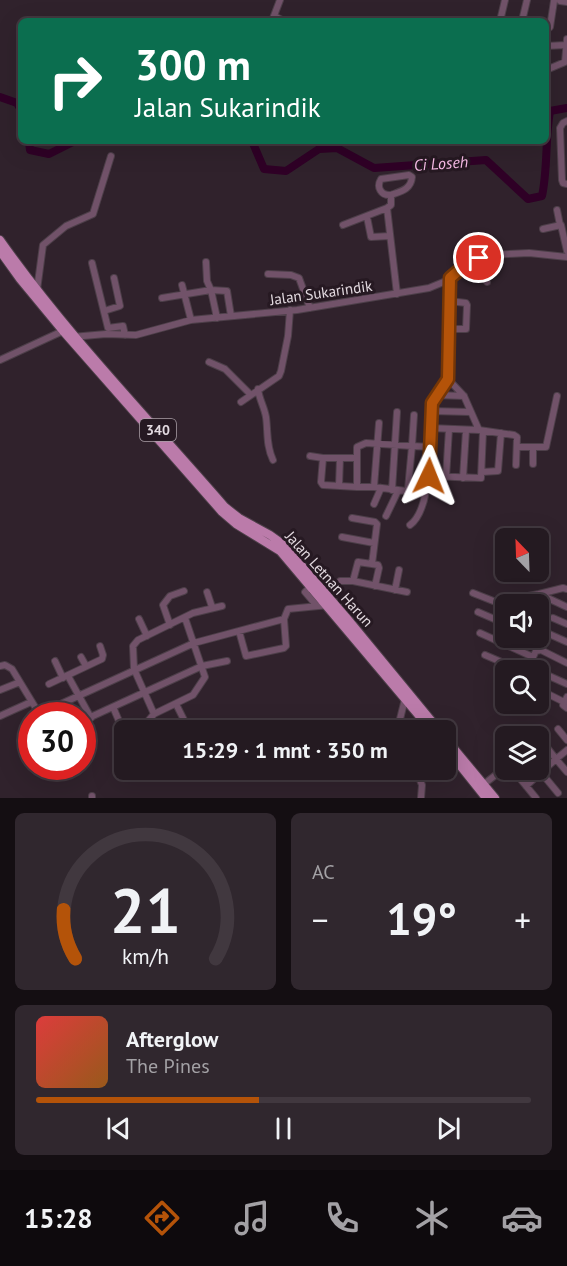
<!DOCTYPE html>
<html lang="id">
<head>
<meta charset="utf-8">
<style>
  :root { --surface:#241a21; --page:#30272e; --text:#f1f3f6; --muted:#a3a1a5; --line:#41383f; --accent:#b45309 }
  body { margin:0; font-family:"PT Sans",sans-serif; background:var(--page); color:var(--text); height:100vh; display:flex; flex-direction:column; font-size:22px; white-space:nowrap }
  * { box-sizing:border-box; margin:0 }
  p { font-size:20px; color:var(--muted) }
  .icon { flex:none; width:33px; height:33px; fill:none; stroke:currentColor; stroke-width:2; stroke-linecap:round; stroke-linejoin:round }
  .map { position:relative; height:798px; overflow:hidden }
  .sheet { display:flex; flex-direction:column; gap:15px; padding:15px; background:#140e12; flex:1 }
  .sheet>* { flex:none }
  .banner { position:absolute; left:18px; top:18px; width:531px; height:126px; border-radius:9px; box-shadow:0 6px 24px #0002,0 0 0 2px var(--line); background:#0b6e4f; color:#fff; overflow:hidden }
  .needle { width:39px; rotate:337deg }
  .tools { position:absolute; left:495px; top:528px; display:grid; gap:12px }
  .tools a { display:grid; place-items:center; width:54px; height:54px; border-radius:9px; background:var(--surface); box-shadow:0 6px 24px #0002,0 0 0 2px var(--line); font-size:30px }
  .speed { position:absolute; left:18px; top:702px; display:flex; gap:12px; font-size:30px; font-weight:700; text-align:center }
  .speed>* { display:grid; place-content:center; width:78px; height:78px; border-radius:50%; background:var(--surface); box-shadow:0 6px 24px #0002,0 0 0 2px var(--line); line-height:1 }
  .speed .limit { border:9px solid #d22; background:#fff; color:#111 }
  .pin { position:absolute; display:grid; place-items:center; width:51px; height:51px; color:#fff; margin:-26px; border:3px solid #fff; border-radius:50%; box-shadow:0 2px 6px #0007 }
  .me { position:absolute; width:66px; margin:-33px; rotate:2deg; stroke-linejoin:round; filter:drop-shadow(0 0 4px #0008) }
  .turn { display:flex; align-items:center; gap:21px; height:126px; padding:0 18px; font-size:27px }
  .turn .icon { width:78px; height:78px; stroke-width:2.5 }
  .turn b { display:block; font-size:42px; line-height:51px }
  .big { font-size:45px; font-weight:600; line-height:1.1 }
  .sheet .tile { flex:1; display:flex; flex-direction:column; justify-content:center; gap:9px; min-width:0; padding:0 21px; border-radius:9px; background:var(--page) }
  .sheet .dial { align-items:center; gap:0 }
  .dial svg { height:156px; overflow:visible; fill:none; stroke:var(--line); stroke-width:7; stroke-linecap:round; text-anchor:middle }
  .dial text { fill:var(--text); stroke:none }
  .song { display:flex; align-items:center; gap:18px }
  .cover { width:72px; height:72px; border-radius:9px; background:linear-gradient(135deg,hsl(0 70% 55%),hsl(30 70% 35%)) }
  .played { height:6px; border-radius:3px; background:linear-gradient(90deg,var(--accent) 45%,var(--line) 45%) }
  .keys { display:flex; justify-content:space-around; direction:ltr }
  .heat { display:flex; justify-content:space-between; align-items:center; font-size:33px; direction:ltr }
  .sheet .tiles { flex:1; display:grid; gap:15px; grid-template-columns:1fr 1fr }
  .tile:last-child { grid-column:span 2 }
  .trip { position:absolute; left:114px; top:720px; width:342px; height:60px; border-radius:9px; background:var(--surface); box-shadow:0 6px 24px #0002,0 0 0 2px var(--line); font-weight:600; line-height:60px; text-align:center }
  .tab-bar { display:flex; height:96px; justify-content:space-around; align-items:center; background:#0e0a0d; color:var(--muted) }
  .tab-bar .icon { width:42px; height:42px }
  .tab-bar .active { color:var(--accent) }
  .tab-bar b { font-size:27px; color:var(--text) }
  .map>svg:first-child { display:block }
</style>
</head>
<body>
<div class="map">
<svg width="567" height="798" viewBox="0 0 567 798">
  <rect width="100%" height="100%" fill="#30222c"/>
  <g fill="none" stroke-linecap="round" stroke-linejoin="round">
    <path stroke="#2f0026" stroke-width="8" d="M0,97L17,103L21,110
      M29,141L30,150L49,154L75,141
      M252,141L264,169L286,171L319,149L337,148L374,168L486,160L528,199L542,196C548,168 545,139 550,111L567,108"/>
    <defs>
      <path id="minor" d="M560,1L567,2
        M274,16L284,21
        M272,21L280,0
        M500,21L505,0
        M522,21L527,0
        M546,30L550,27L554,1
        M546,46L566,45
        M546,70L565,62L567,39
        M567,121L563,123L560,128L562,180L563,183L567,184
        M387,208L391,205V195C402,191 411,189 412,177L409,175L381,179C376,187 381,196 391,195
        M557,210L560,225
        M367,217L371,237L390,236
        M343,225L387,208L397,294
        M543,229L561,225L567,251
        M472,242L475,260
        M479,258L487,282
        M206,262L207,281L211,290L217,318
        M92,263L108,328L123,326L125,335
        M268,274L291,275L299,278L310,308
        M182,285L191,320
        M37,290L43,245L66,226L93,214L111,156
        M162,298L211,290L227,291L231,316
        M104,311L120,306L114,278
        M448,329H466L467,305L466,303L449,301
        M72,337L106,334L136,335L191,320L297,310L429,288L446,281L468,263L488,255L529,253L567,257
        M0,360L65,330
        M209,362L225,369L251,395
        M448,379L464,396L479,430L514,435L517,437L516,465
        M258,389C259,399 264,406 266,417C268,431 266,446 273,460
        M436,395L464,396
        M241,402L279,376L281,371L288,336L290,310
        M431,411L470,412
        M379,423L374,487L406,491L408,489L412,446L430,447L432,403L448,379L450,278
        M430,428L479,430
        M517,447H546L557,396
        M310,456L323,458
        M357,458H323L321,482L323,485L357,487
        M533,464V448
        M482,472L498,471L501,433
        M429,476L481,478L483,431
        M446,477L449,429
        M463,478L466,430
        M339,486L340,458
        M374,487H357V447L366,443L412,446L414,415
        M392,490L397,412
        M374,504L381,488
        M386,516L398,491
        M410,525C428,512 429,468 430,447
        M342,537L374,543
        M372,564L378,565L379,568L375,586
        M353,581L407,592
        M311,586L305,592L317,606
        M567,589L563,588L539,594L567,607
        M395,590L399,570
        M207,592L212,607
        M326,593L340,581H353L358,562L372,564L377,524L375,522L352,518
        M473,593L506,606
        M519,604L523,597L539,594
        M478,612L506,624
        M553,618L567,624
        M139,619L147,636
        M170,625L163,605L170,596L184,591
        M538,629L567,642
        M239,631L246,656L284,648L286,646L284,619
        M480,633L533,657L536,651L541,650L567,663
        M485,655L520,670
        M81,657L86,666
        M533,657L529,666L538,670
        M55,661L63,678
        M0,666L5,665L12,669L40,715
        M538,671L567,684
        M68,676L91,718
        M49,684L102,659L103,655L100,646
        M538,689L564,702
        M0,690L20,682
        M567,697L563,705L567,708
        M405,699L400,719L403,724L408,726L423,720
        M176,704L188,728
        M113,707L119,721
        M541,710L549,695
        M39,714L194,643L284,619L288,609L329,605
        M154,714L134,669L133,646L138,640L193,613L222,606
        M0,716L31,702
        M82,721L202,666L227,661
        M30,728L32,727
        M558,729L567,740
        M146,730L148,721L154,714L193,695L205,677L185,618
        M538,740H541L556,759L567,750
        M416,770L422,785L421,798
        M513,770L536,798
        M539,770L558,793
        M484,784L506,767
        M526,786L556,759L567,772
        M92,798V796"/>
      <path id="major" d="M0,240C67,335 149,419 225,507L239,518L270,535L284,545L346,617L439,730
        M0,251L20,279L63,331L222,512L236,524L280,551L431,730
        M446,739L495,798
        M446,748L486,798"/>
    </defs>
    <use href="#minor" stroke="#4d3f49" stroke-width="8"/>
    <use href="#major" stroke="#4d3f49" stroke-width="10"/>
    <use href="#minor" stroke="#715269" stroke-width="6"/>
    <use href="#major" stroke="#bb7baa" stroke-width="8"/>
  </g>
  <g fill="none" stroke-linecap="round" stroke-linejoin="round">
    <defs>
      <path id="route" d="M429,476L432,403L448,379L450,278L464,266L479,258"/>
    </defs>
    <use href="#route" stroke="#753606" stroke-width="15"/>
    <use href="#route" stroke="#b45309" stroke-width="10"/>
  </g>
  <g text-anchor="middle" stroke-width="6" stroke-linejoin="round" paint-order="stroke">
    <rect fill="#261922" stroke="#aaa0a7" stroke-width="1.5" x="140" y="419" width="36" height="22" rx="4.5"/>
    <g font-size="14" font-weight="bold" fill="#e3dae0">
      <text x="158" y="435">340</text>
    </g>
    <g font-size="15" fill="#e3dae0" stroke="#261922">
      <text transform="translate(321 293) rotate(-8)" y="5">Jalan Sukarindik</text>
      <text transform="translate(329 579) rotate(48)" y="5">Jalan Letnan Harun</text>
    </g>
    <g font-size="16" font-style="italic" fill="#f8bce7" stroke="#261922">
      <text transform="translate(441 163) rotate(-4)" y="6">Ci Loseh</text>
    </g>
  </g>
</svg>
<div class="tools">
<a><svg class="needle" viewBox="-14 -14 28 28"><path d="M0-13l5 13h-10z" fill="#e53935"/><path d="M0 13l5-13h-10z" fill="#a3a1a5"/></svg></a>
<a><svg class="icon" aria-label="sound" viewBox="0 0 24 24"><path d="M4 9h4l5-4v14l-5-4H4zM17 9q2 3 0 6"/></svg></a>
<a><svg class="icon" aria-label="search" viewBox="0 0 24 24"><circle cx="10" cy="10" r="6"/><path d="M15 15l6 6"/></svg></a>
<a><svg class="icon" aria-label="layers" viewBox="0 0 24 24"><path d="M12 4l9 5-9 5-9-5zM3 14l9 5 9-5"/></svg></a>
</div>
<div class="speed"><div class="limit">30</div></div>
<div class="pin" style="left:479px;top:258px;background:#d93025"><svg class="icon" aria-label="arrive" viewBox="0 0 24 24"><path d="M6 21V4h12l-3 4 3 4H6"/></svg></div>
<svg class="me" style="left:429px;top:476px" viewBox="-20 -20 40 40"><path d="M0-17L14 15 0 8-14 15z" fill="#b45309" stroke="#fff" stroke-width="4"/></svg>
<div class="trip">15:29 · 1 mnt · 350 m</div>
<div class="banner">
<div class="turn"><svg class="icon" aria-label="right" viewBox="0 0 24 24"><path d="M7 20v-9h11M14 6l5 5-5 5"/></svg><div><b>300 m</b>Jalan Sukarindik</div></div>
</div>
</div>
<section class="sheet">
<div class="tiles">
<div class="tile dial"><svg viewBox="0 0 100 80">
<path d="M14 69A42 42 0 1 1 86 69"/>
<path d="M14 69A42 42 0 0 1 8 44" stroke="#b45309"/>
<text x="50" y="56" font-size="32" font-weight="700">21</text>
<text x="50" y="72" font-size="11">km/h</text>
</svg></div>
<div class="tile"><p>AC</p>
<div class="heat"><a>−</a><b class="big">19°</b><a>+</a></div>
</div>
<div class="tile">
<div class="song"><i class="cover"></i><div><b>Afterglow</b><p>The Pines</p></div></div>
<div class="played"></div>
<div class="keys"><svg class="icon" aria-label="previous" viewBox="0 0 24 24"><path d="M18 5L8 12l10 7zM5 5v14"/></svg><svg class="icon" aria-label="pause" viewBox="0 0 24 24"><path d="M8 5v14M16 5v14"/></svg><svg class="icon" aria-label="next" viewBox="0 0 24 24"><path d="M6 5l10 7-10 7zM19 5v14"/></svg></div>
</div>
</div>
</section>
<nav class="tab-bar">
<b>15:28</b>
<svg class="icon active" aria-label="directions" viewBox="0 0 24 24"><path d="M12 3l9 9-9 9-9-9zM9 14v-3h6M13 9l2 2-2 2"/></svg>
<svg class="icon" aria-label="music" viewBox="0 0 24 24"><path d="M9 18V5l10-2v13"/><circle cx="6" cy="18" r="3"/><circle cx="16" cy="16" r="3"/></svg>
<svg class="icon" aria-label="phone" viewBox="0 0 24 24"><path d="M5 4h4l2 5-3 2q2 4 5 5l2-3 5 2v4C11 20 4 13 5 4z"/></svg>
<svg class="icon" aria-label="climate" viewBox="0 0 24 24"><path d="M12 3v18M4 7l16 10M4 17L20 7"/></svg>
<svg class="icon" aria-label="car" viewBox="0 0 24 24"><path d="M5 17H2v-5l4-1 3-4h7l3 4 3 1v5h-3M9 17h6M6 11h13"/><circle cx="7" cy="17" r="2"/><circle cx="17" cy="17" r="2"/></svg>
</nav>
</body>
</html>
